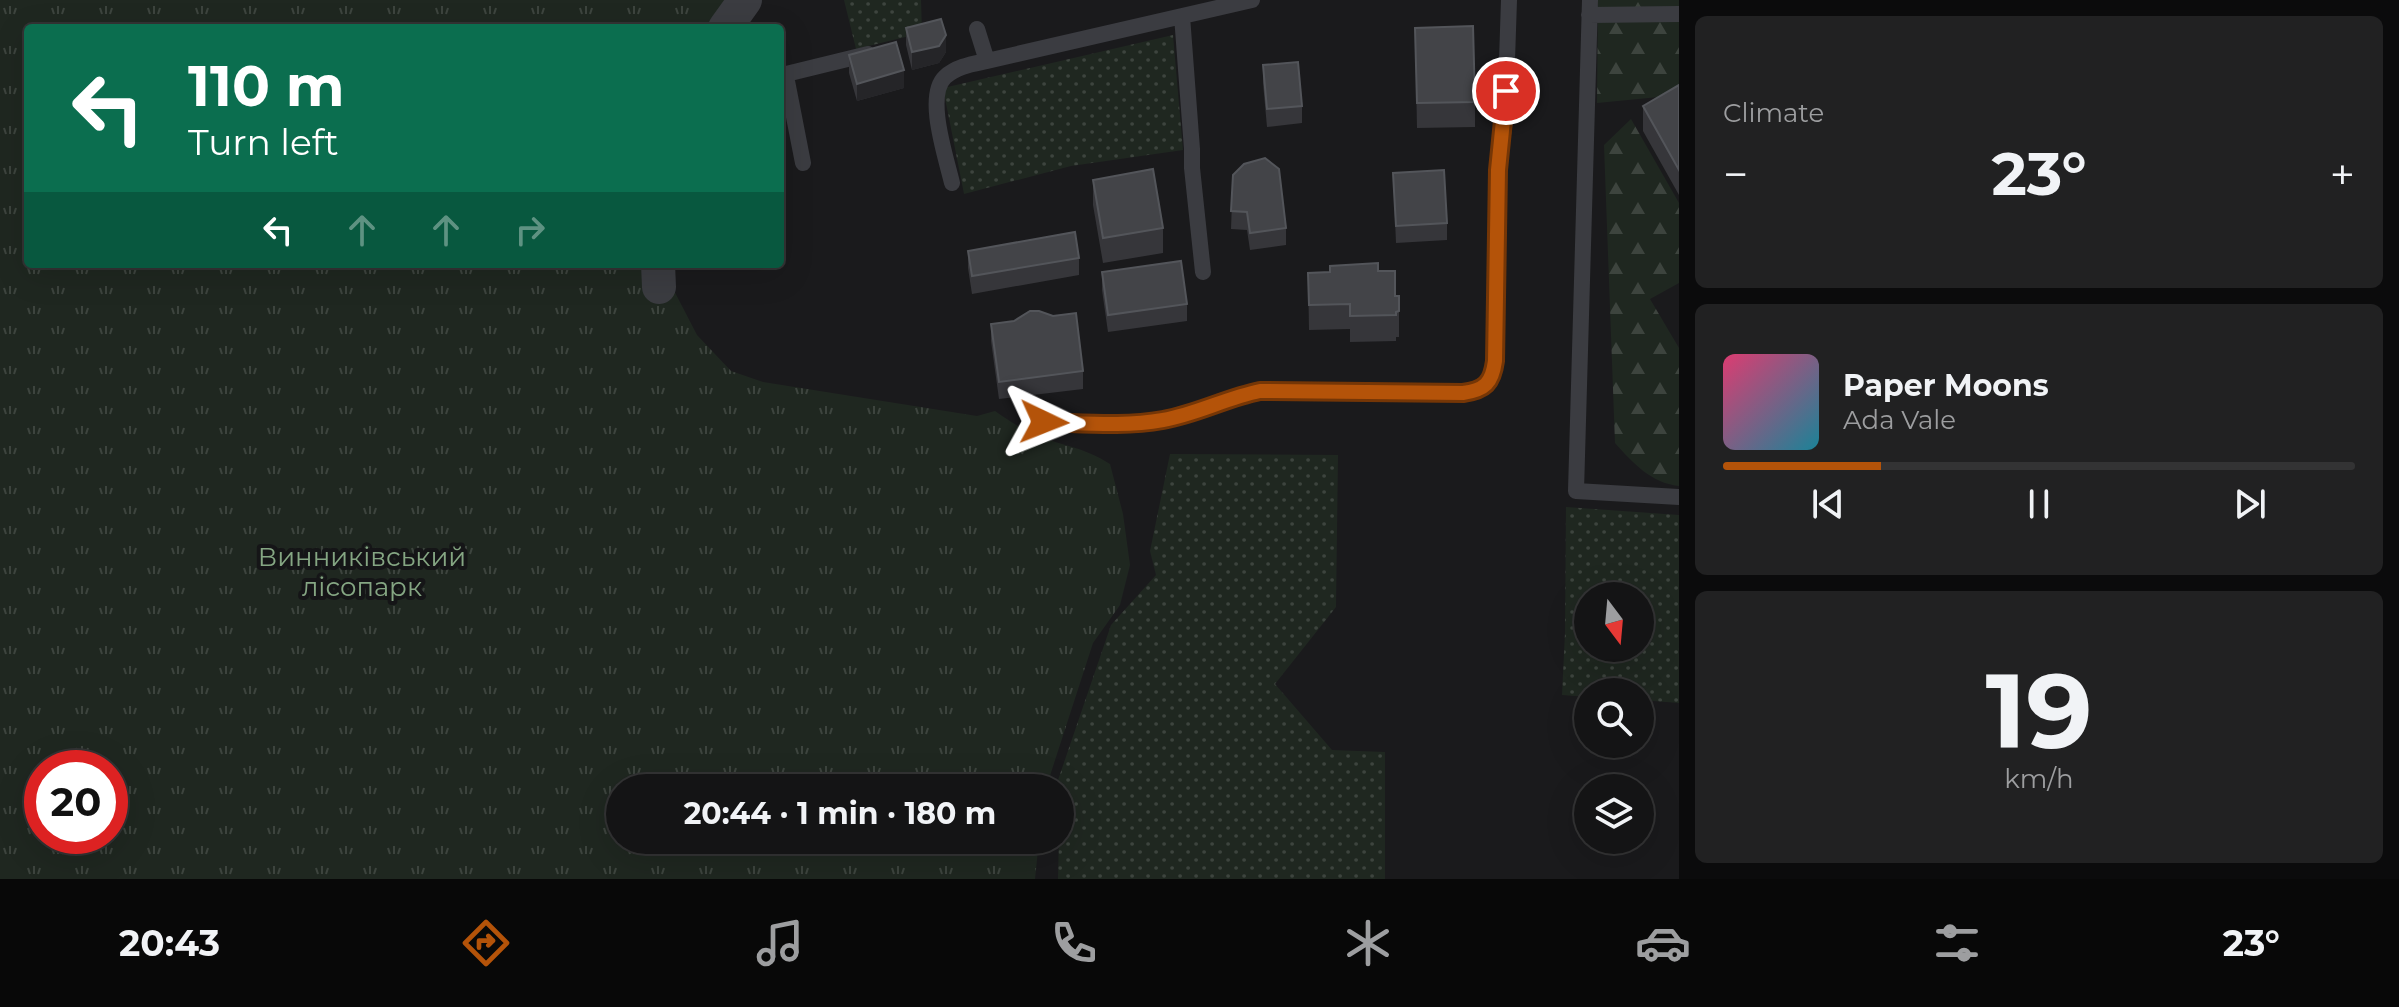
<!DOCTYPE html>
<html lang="en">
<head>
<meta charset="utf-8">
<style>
  :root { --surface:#141415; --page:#212122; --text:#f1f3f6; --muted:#9d9ea0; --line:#333334; --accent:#b45309 }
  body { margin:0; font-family:Montserrat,sans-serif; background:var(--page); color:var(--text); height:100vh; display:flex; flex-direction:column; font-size:30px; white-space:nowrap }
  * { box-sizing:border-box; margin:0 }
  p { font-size:26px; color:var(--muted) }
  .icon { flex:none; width:44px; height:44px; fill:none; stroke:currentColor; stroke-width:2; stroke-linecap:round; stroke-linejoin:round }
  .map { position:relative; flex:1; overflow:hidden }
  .sheet { display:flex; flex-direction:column; gap:16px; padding:16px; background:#0b0b0c; width:720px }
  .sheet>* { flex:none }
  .hud { position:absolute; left:24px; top:24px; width:760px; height:244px; border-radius:8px; box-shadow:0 8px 32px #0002,0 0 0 2px var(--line); background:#0b6e4f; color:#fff; overflow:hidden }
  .needle { width:52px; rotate:164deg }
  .controls { position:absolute; left:1574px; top:582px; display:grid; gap:16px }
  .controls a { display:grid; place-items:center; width:80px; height:80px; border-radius:50%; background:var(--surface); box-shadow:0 8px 32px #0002,0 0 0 2px var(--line); font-size:40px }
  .speed { position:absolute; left:24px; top:750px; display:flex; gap:16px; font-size:40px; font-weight:700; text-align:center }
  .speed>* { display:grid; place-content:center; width:104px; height:104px; border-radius:50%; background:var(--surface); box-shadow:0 8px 32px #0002,0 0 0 2px var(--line); line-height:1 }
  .speed .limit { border:12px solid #d22; background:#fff; color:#111 }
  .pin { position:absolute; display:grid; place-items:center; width:68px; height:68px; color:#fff; margin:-34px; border:4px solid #fff; border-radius:50%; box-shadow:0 2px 8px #0007 }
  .me { position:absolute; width:88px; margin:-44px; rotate:92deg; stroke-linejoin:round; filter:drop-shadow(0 0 6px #0008) }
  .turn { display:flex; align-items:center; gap:28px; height:168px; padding:0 32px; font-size:36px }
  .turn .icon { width:104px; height:104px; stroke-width:2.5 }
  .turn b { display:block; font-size:56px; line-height:68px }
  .lanes { display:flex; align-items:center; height:76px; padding:0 32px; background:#0003; justify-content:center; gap:40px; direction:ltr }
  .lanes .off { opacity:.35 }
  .big { font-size:60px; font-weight:700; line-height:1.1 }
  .sheet .card { flex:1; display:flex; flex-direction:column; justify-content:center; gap:12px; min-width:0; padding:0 28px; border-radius:12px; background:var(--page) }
  .sheet .dial { align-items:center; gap:0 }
  .dial b { font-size:104px; line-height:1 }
  .song { display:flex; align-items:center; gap:24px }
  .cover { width:96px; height:96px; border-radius:12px; background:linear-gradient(135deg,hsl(340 70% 55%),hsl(190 70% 35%)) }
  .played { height:8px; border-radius:4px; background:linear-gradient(90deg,var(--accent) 25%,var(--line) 25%) }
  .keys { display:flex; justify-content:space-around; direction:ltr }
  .heat { display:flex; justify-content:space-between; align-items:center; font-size:44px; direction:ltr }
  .trip { position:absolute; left:606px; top:774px; width:468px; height:80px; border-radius:40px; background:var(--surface); box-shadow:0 8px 32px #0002,0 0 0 2px var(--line); font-weight:700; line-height:80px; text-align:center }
  .menu { display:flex; height:128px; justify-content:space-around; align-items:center; background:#080808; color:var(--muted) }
  .menu .icon { width:56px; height:56px }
  .menu .current { color:var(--accent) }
  .menu b { font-size:36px; color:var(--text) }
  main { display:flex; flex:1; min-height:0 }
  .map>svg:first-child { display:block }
</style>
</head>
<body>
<main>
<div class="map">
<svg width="1679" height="879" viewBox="0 0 1679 879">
  <defs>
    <pattern id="grass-dots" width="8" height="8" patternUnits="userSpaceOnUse" patternTransform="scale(2)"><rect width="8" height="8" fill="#1f2720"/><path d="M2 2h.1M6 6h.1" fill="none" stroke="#3d443e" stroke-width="1.8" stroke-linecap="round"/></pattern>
    <pattern id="forest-firs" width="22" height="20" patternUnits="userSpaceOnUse" patternTransform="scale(2)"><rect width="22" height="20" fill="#1f2720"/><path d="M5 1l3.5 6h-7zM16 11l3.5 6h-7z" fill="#3d443e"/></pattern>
    <pattern id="park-tufts" width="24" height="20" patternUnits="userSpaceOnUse" patternTransform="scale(2)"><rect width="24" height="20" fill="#1f2720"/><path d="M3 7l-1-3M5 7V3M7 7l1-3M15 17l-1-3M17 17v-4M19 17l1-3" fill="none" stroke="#3d443e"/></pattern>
  </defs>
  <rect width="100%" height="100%" fill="#1a1a1c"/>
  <path fill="url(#grass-dots)" fill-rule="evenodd" d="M844,0H921L922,33L856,49Z
    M1173,35L1183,150L1071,166L964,194L943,88Z
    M1170,454L1338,455L1336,607L1275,684L1332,750L1385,752V879H1058L1060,788H1057V783L1111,625L1156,575L1150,551Z
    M1566,507L1679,515V703L1640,700V692H1588V697L1562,695L1565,633ZM1588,596H1640V648H1588Z"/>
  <path fill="url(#forest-firs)" d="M1598,0H1679V95L1597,103Z
    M1631,119L1679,203V283L1650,299L1679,348V486C1651,483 1633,463 1615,443L1604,145Z"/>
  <path fill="url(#park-tufts)" fill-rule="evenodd" d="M0,0H760L737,28H28V264H668V279L697,335L731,371L763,382L977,416L995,411C1009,421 1023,430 1039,436C1066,447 1083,447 1110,464L1123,514L1130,565L1120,605L1093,643L1046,788H620V840H1039L1035,879H0ZM42,768H110V836H42Z"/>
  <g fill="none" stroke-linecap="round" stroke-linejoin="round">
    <path stroke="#3b3c41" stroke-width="16" d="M1590,0L1576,491L1679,497
      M1589,15L1679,14
      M1182,16L1192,149V168L1203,272
      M977,29L987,61L1252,0
      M780,75L787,81L803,163
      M782,75L868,54
      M952,183C946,157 925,96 945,77C957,66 973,64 987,61
      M1044,422C1084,423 1124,427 1163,420C1197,414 1226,398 1260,391L1463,393C1485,390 1492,382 1495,361L1498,170L1505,121L1509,0"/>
    <path stroke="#3b3c41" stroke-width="34" d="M725,28L745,0
      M658,264L659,287"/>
  </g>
  <path fill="#36363a" d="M906,28L946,52L939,63L912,70L906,45Z
    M1415,28L1475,102V127L1417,128Z
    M849,55L904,88L857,101L849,73Z
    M1263,65L1302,106V123L1267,127L1263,83Z
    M1679,85V195L1643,131V106Z
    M1393,173L1447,223V240L1396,243Z
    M1233,175L1286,228V245L1250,250L1247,230L1231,229Z
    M1093,180L1163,228V253L1103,263L1093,205Z
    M968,251L1079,258V275L972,294L968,268Z
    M1378,271L1395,296H1399V337H1396V341L1350,342V329L1309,330L1308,273Z
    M1102,272L1187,304V321L1108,332L1102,290Z
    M991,324L1083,371V389L999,399L991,341Z"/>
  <path fill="#252528" d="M946,35V52L939,63L912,70V52Z
    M904,70V88L857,101V84Z
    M782,130V148H780V131Z"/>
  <path fill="#434448" stroke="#53555a" stroke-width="2" d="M941,19L946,35L939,46L912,52L906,28Z
    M1473,26L1475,102L1417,103L1415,28Z
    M896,42L904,70L857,84L849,55Z
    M1298,62L1302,106L1267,109L1263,65Z
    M1679,85V170L1643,106Z
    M1265,158L1279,169L1286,228L1250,233L1247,212L1231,211L1233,175L1244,164Z
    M1153,169L1163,228L1103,238L1093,180Z
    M1444,170L1447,223L1396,226L1393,173Z
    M1075,232L1079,258L972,276L968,251Z
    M1181,261L1187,304L1108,315L1102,272Z
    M1378,263V271H1395V296H1399V311L1396,312V315L1350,316V304L1309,305L1308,273L1330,272V266Z
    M1030,311H1039L1053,316L1076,313L1083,371L999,382L991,324L1014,321Z"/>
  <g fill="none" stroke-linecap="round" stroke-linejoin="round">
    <defs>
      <path id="route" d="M1044,422C1084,423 1124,427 1163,420C1197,414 1226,398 1260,391L1463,393C1485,390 1492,383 1495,361L1498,170L1506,91"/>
    </defs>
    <use href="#route" stroke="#753606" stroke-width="20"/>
    <use href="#route" stroke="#b45309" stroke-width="14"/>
  </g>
  <g text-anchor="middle" stroke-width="8" stroke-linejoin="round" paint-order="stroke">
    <g font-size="26" fill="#85a683" stroke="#151517">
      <text x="362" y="566">Винниківський<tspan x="362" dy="30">лісопарк</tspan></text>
    </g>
  </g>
</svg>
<div class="controls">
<a><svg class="needle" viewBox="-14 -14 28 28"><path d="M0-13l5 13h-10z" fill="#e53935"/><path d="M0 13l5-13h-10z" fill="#9d9ea0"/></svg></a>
<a><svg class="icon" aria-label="search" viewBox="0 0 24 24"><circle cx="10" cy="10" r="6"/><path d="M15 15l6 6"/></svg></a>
<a><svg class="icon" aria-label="layers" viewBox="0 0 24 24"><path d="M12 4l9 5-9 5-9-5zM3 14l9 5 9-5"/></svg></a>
</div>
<div class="speed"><div class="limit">20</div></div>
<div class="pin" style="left:1506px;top:91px;background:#d93025"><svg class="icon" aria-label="arrive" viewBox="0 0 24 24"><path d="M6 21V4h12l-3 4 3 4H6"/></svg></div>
<svg class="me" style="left:1044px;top:422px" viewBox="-20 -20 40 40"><path d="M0-17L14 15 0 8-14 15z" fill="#b45309" stroke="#fff" stroke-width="4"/></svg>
<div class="trip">20:44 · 1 min · 180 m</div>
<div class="hud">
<div class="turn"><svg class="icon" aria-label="left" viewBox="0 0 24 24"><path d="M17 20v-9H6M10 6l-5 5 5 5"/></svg><div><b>110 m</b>Turn left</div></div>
<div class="lanes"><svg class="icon" aria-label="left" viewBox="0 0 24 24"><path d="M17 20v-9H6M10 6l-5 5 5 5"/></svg><svg class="icon off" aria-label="ahead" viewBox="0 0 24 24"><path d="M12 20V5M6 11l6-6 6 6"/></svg><svg class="icon off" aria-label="ahead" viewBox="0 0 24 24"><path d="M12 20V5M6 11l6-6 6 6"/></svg><svg class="icon off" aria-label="right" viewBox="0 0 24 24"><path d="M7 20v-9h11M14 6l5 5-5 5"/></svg></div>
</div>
</div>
<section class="sheet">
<div class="card"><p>Climate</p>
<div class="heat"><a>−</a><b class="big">23°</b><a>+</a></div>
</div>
<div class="card">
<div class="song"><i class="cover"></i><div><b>Paper Moons</b><p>Ada Vale</p></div></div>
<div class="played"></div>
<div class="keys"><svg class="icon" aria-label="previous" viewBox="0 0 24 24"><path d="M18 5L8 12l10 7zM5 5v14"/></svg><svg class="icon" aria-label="pause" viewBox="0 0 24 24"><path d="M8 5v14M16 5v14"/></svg><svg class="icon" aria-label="next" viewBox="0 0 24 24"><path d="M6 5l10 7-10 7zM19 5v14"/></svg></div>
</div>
<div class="card dial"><b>19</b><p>km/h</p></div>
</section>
</main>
<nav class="menu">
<b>20:43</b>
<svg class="icon current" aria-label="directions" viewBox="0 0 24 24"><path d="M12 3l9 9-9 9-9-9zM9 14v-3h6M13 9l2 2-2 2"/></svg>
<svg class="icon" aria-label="music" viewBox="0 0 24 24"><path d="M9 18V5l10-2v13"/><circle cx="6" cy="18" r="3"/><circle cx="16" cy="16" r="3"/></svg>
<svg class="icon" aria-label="phone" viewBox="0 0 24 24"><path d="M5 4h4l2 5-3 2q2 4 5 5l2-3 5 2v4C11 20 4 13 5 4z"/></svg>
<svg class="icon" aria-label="climate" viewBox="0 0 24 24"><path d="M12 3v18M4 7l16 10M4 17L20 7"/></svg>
<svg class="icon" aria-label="car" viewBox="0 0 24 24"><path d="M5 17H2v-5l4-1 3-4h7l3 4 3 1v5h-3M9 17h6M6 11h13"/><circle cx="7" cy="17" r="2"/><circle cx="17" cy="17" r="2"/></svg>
<svg class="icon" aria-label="filters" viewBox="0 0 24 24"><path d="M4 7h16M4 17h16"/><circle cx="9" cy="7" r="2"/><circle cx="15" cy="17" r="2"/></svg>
<b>23°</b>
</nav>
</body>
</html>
